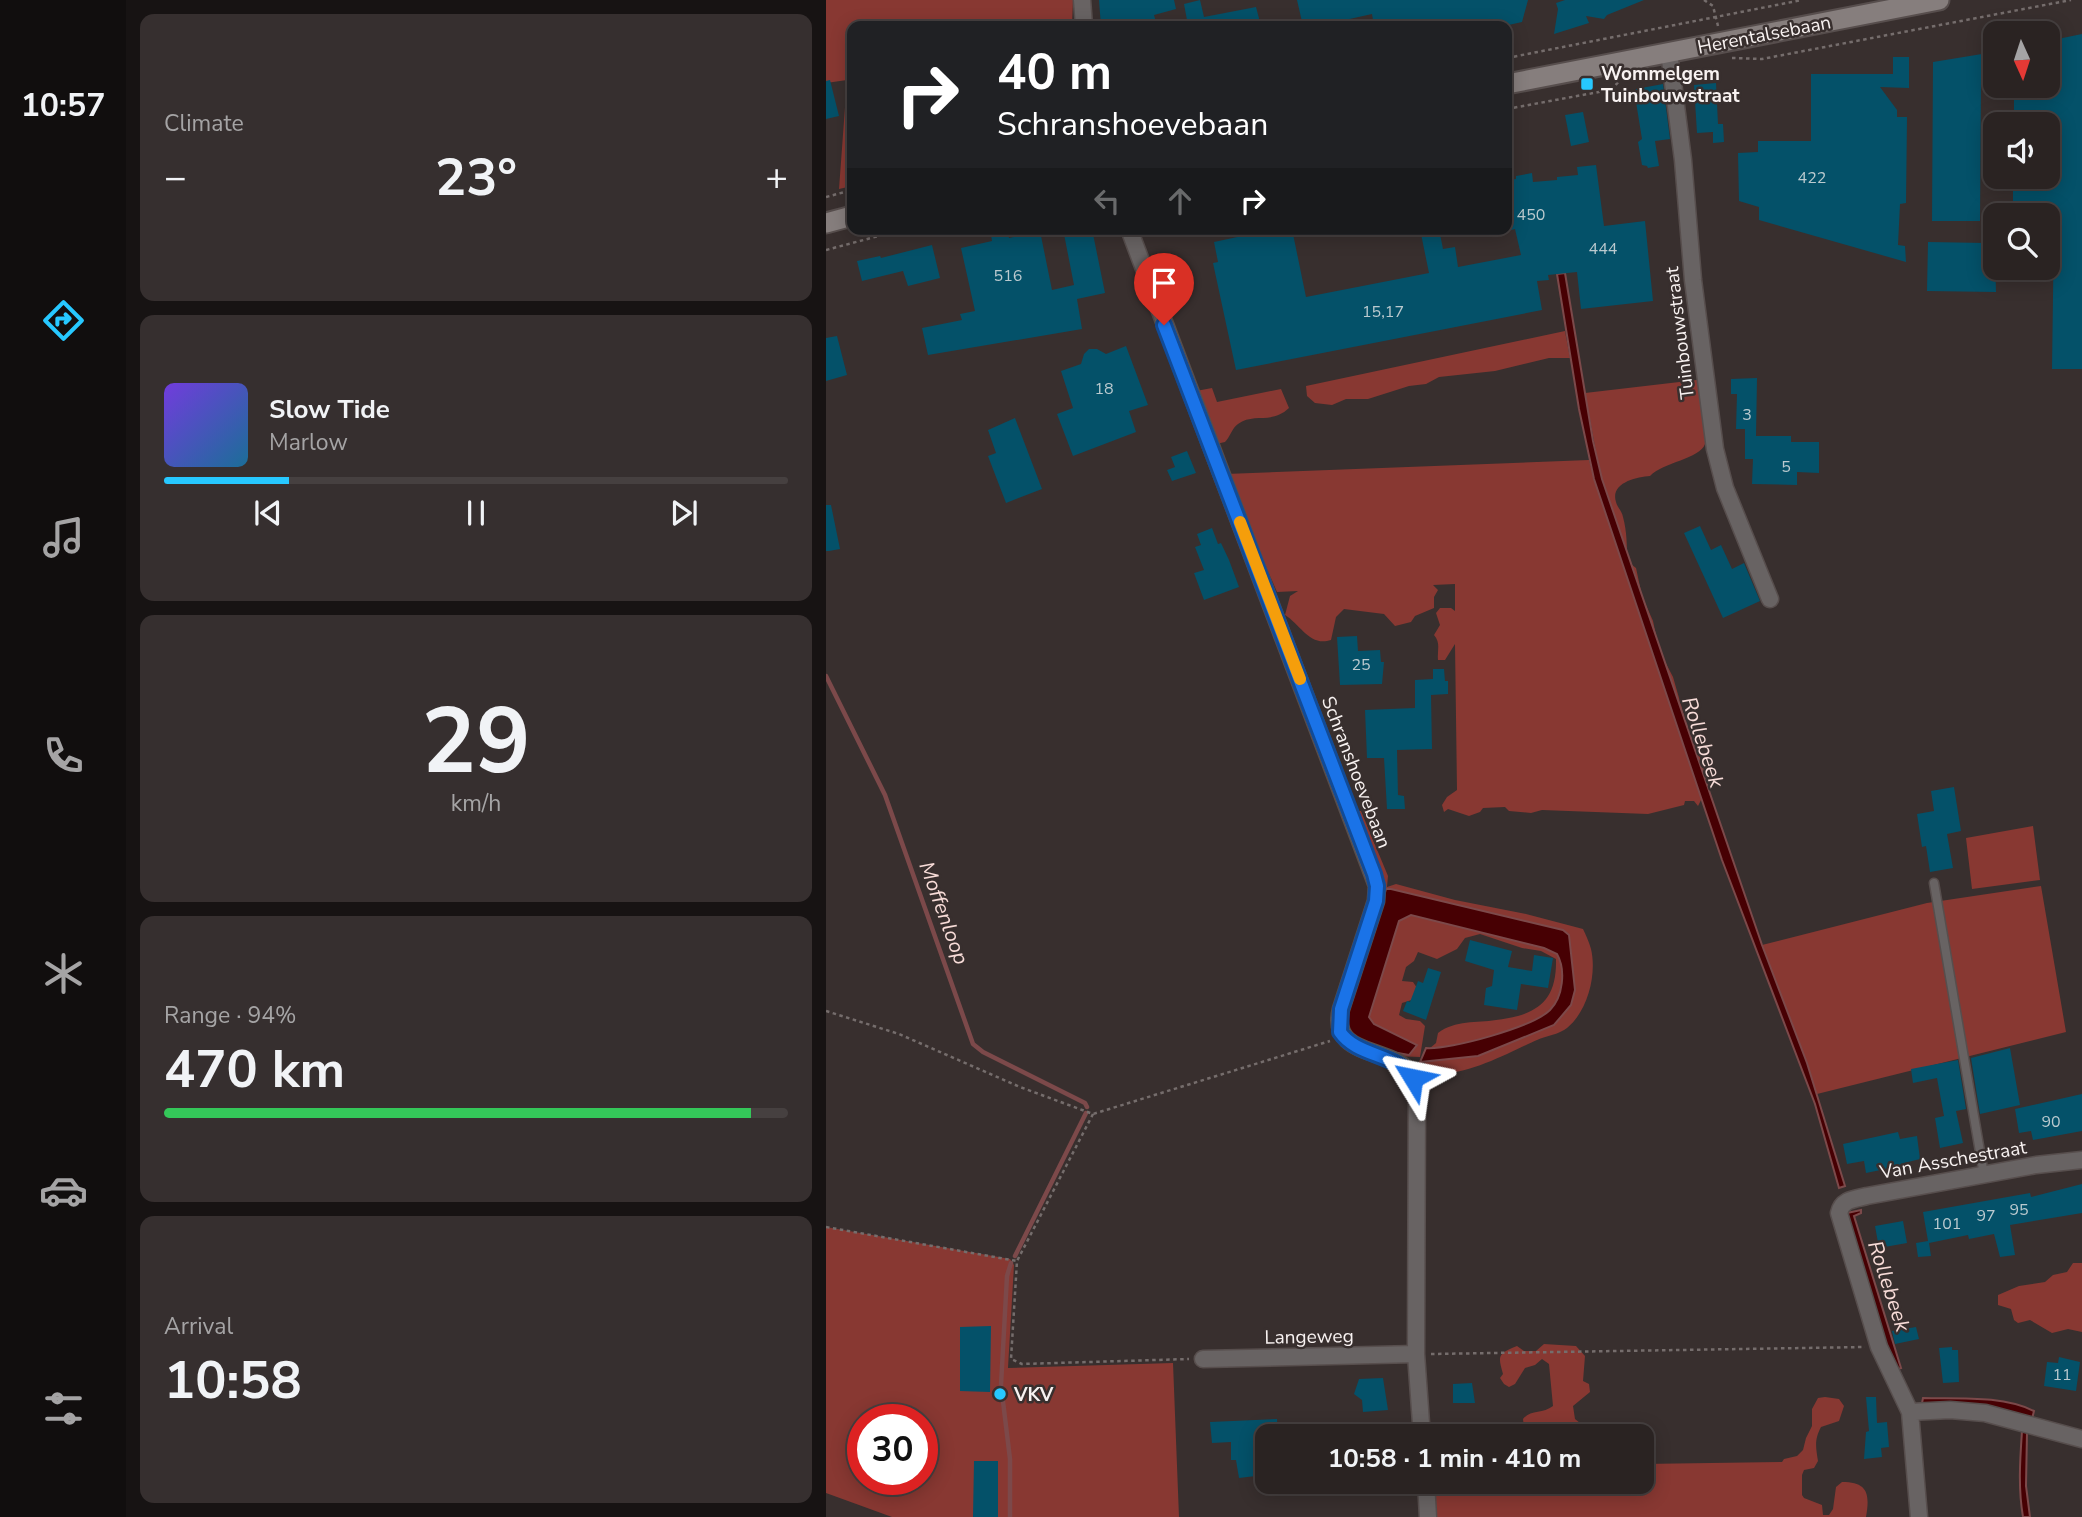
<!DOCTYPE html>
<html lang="en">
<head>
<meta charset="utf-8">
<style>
  :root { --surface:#2a2322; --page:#362f2f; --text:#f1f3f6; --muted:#a5a4a5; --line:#464040; --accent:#27c8ff }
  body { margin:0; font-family:"Nunito Sans",sans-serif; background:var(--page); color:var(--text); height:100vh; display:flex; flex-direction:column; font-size:26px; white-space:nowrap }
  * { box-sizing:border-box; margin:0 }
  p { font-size:23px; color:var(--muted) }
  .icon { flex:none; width:38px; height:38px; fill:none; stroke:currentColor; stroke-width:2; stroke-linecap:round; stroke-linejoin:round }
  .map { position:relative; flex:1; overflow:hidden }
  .panel { display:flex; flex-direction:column; gap:14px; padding:14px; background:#171313; width:700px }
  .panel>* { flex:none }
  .hud { position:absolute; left:21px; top:21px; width:665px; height:214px; border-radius:14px; box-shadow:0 4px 18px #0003,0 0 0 2px var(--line); background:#202124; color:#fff; overflow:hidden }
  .needle { width:46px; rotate:177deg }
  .controls { position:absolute; left:1157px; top:21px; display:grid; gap:14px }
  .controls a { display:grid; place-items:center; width:77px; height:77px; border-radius:14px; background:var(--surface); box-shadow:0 4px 18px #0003,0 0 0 2px var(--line); font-size:35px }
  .speed { position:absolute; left:21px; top:1404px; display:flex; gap:14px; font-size:35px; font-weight:700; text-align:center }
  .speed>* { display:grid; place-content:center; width:91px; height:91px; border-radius:50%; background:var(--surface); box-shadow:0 4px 18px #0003,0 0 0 2px var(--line); line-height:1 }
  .speed .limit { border:10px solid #d22; background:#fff; color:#111 }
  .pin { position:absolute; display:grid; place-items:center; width:60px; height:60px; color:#fff; margin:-72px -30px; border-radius:50% 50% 50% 0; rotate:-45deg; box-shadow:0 0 7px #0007 }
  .pin .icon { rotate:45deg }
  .me { position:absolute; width:77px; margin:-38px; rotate:305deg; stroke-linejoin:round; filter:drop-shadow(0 0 5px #0008) }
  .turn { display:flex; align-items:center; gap:24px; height:147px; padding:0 35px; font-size:32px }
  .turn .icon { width:91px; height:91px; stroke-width:2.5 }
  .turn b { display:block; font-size:49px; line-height:60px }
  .lanes { display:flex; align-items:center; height:66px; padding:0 35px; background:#0003; justify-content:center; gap:35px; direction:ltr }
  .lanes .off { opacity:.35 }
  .big { font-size:52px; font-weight:700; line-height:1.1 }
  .panel .card { flex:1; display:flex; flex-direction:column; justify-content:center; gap:10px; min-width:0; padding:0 24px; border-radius:14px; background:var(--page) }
  .panel .dial { align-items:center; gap:0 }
  .dial b { font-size:91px; line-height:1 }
  .song { display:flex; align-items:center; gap:21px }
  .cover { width:84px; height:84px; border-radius:10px; background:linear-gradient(135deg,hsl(260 70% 55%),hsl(200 70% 35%)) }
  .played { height:7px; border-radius:4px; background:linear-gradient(90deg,var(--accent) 20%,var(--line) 20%) }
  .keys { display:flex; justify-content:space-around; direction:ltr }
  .heat { display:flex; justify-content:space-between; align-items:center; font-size:38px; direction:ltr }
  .charge { height:10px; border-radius:5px; background:linear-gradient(90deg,#34c759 94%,var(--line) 0) }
  .trip { position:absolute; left:429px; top:1424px; width:399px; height:70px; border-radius:14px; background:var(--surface); box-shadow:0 4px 18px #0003,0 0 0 2px var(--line); font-weight:700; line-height:70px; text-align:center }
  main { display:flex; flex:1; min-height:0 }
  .dock { display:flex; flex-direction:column; width:126px; justify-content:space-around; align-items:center; background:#110e0e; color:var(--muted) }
  .dock .icon { width:49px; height:49px }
  .dock .on { color:var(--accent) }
  .dock b { font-size:32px; color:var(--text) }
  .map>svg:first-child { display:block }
</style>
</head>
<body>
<main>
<nav class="dock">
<b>10:57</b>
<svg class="icon on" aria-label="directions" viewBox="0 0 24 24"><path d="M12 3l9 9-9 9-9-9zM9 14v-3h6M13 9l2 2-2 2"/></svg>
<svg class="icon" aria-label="music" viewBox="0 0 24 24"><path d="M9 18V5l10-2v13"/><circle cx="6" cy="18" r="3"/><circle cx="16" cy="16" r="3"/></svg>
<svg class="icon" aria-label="phone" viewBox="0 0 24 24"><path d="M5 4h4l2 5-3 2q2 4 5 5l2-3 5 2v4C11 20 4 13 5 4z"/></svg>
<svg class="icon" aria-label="climate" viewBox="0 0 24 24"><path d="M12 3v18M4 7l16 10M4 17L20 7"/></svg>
<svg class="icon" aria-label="car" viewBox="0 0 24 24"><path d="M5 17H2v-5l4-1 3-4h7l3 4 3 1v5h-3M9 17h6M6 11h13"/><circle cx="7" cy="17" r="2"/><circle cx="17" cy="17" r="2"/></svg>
<svg class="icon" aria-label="filters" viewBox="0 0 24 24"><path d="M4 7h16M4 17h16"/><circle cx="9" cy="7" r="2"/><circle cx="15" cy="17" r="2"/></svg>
</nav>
<section class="panel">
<div class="card"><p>Climate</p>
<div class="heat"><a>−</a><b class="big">23°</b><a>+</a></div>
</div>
<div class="card">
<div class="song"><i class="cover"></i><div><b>Slow Tide</b><p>Marlow</p></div></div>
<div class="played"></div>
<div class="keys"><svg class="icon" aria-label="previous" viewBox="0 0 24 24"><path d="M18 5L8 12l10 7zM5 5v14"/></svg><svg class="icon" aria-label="pause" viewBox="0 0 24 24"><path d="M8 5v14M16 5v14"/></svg><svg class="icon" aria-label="next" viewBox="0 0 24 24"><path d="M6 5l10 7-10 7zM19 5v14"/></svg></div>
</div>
<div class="card dial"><b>29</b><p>km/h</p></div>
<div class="card"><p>Range · 94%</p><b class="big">470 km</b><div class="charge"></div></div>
<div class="card"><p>Arrival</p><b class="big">10:58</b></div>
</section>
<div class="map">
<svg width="1256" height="1517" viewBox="0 0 1256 1517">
  <rect width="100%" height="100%" fill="#382f2e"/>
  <path fill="#883832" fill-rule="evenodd" d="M0,0H247L246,26H26V186L13,189L21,80L0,83Z
    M739,331L744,358H723L669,371L613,377L600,384L583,386L542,399H520L506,405L489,403L481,396L480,386Z
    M879,379L888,441L879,444C874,459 837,462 824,476C810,477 784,483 790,502C791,507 796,511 797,517C801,532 801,546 801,561L810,568L816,596L827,621L833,650L847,677L863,733L881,773L879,792L872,806L868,801H859L858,805L822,814L716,810L705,813L683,811L679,807L657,808L654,812L643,816L622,809L618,812L616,805L621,797L631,790L629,644L619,660H612C611,650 615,643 608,635L614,625L610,613L614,608H625L629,611V584L607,585L612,590L608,597V608L589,616L585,622L569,626L558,614L518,609L510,617L505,640C484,647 475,625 459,615L464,596L472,591L451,592L400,474L763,460L766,471L774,473L759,393Z
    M386,388L391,402L455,389L463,408C445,425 428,412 412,424C406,428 404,437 399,442L390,444L370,391Z
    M530,811H535L562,876L561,887L570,884L629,900L700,914L757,929C760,935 763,942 765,949C771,974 762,1011 741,1028C734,1034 720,1036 711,1040C686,1051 626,1085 600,1069L597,1054L610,1043L612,1033C629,1020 651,1023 670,1020C711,1015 731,1002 730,959L715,951L696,948L654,934L639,938L631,949L611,959L592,952L588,961L580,967L576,981L587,982L595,994V997L576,1003L573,1015L580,1019L594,1021L599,1026L594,1057L566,1056L522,993L556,890Z
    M1207,826L1214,880L1146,889L1140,838Z
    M1215,886L1240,1032L991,1094L936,945L1101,903Z
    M0,1227L184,1259L188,1265L182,1368L347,1363L353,1517H66L0,1493ZM37,1419H96V1479H37Z
    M1247,1263H1256V1332L1242,1329L1226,1333L1204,1320L1192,1323L1188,1320L1185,1309L1172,1305V1295L1193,1286L1219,1282L1227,1275L1241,1272Z
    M718,1344L750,1346L759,1356L757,1381L763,1384L764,1392L747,1406L749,1419L759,1427V1437L699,1436L697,1419C705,1409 717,1414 727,1406L723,1364L716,1359L709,1365L699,1368L689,1384L683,1387L678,1384L674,1378L677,1374C672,1356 671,1354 691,1346L698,1351H710Z
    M999,1397L1013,1399L1018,1406L1013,1421L995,1427C988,1440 990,1448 992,1461L988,1468L978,1470L976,1475V1495L978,1498L996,1505L997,1515H1003L1007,1509L1010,1487L1016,1482C1042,1482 1044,1494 1040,1517H608L605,1482H816V1464L956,1462L958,1459L971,1456L977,1450L980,1438L986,1426V1409L992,1398Z"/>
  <path fill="#470003" stroke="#7c494a" stroke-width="2" d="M739,273L767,441L776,479L936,945L981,1063L1019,1186L1013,1188L989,1104L896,860L768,479L753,409L731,274Z
    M560,889H565L737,930L743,935L749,990L745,1005L728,1025L652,1056L594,1062L600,1048C624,1050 707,1027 724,1010C737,997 740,970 731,954L718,948L585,915L573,921L543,1017L548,1024L591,1045L583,1055C568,1053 531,1045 524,1031C521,1027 521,1020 520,1014Z
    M1035,1210V1213L1028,1216L1075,1368L1071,1369C1049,1320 1033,1265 1021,1213Z
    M1097,1398C1132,1399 1176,1395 1208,1411L1206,1419L1100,1405L1096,1403Z
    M1196,1431L1201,1432L1200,1486L1204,1517H1197C1192,1488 1194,1460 1196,1431Z"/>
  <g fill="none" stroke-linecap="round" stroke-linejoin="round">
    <path stroke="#7c494a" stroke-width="4.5" d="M0,676L59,795L147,1044L157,1052L259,1103L261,1107
      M189,1256L260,1113
      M184,1517V1459L175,1385L181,1276L185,1263"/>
  </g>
  <path fill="#045169" d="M273,0H348L350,9L328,15L331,26H275Z
    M374,0L378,17L430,7L435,26H357V21L361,20L358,4Z
    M471,0H702L696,22L678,26H548L546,14L492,26H477Z
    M739,0H818L781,15L778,19L760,16L763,23L728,34L732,9L730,3Z
    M1256,34V369H1226L1228,223H1222V215H1187V177H1222V124H1188V86H1222V41Z
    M1162,53V78H1155L1154,221H1106L1107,62Z
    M1067,57H1083V88L1054,87L1071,110V117H1081L1080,203L1074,204L1072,245L1079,246L1080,262L933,220V207L913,201L912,153L932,152V141H985V74H1067Z
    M4,80L13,116L0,119V81Z
    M890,83L892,124H897L898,142L887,143V132L871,133L868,85Z
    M837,84L844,139L829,141L833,166L822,168L821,166L816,165L812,142L816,139L810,102L813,101L810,89Z
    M757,112L763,142L745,146L739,115Z
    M770,165L778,226L819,221L827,301L755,309L751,272L722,275L723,280L711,281L716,310L410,370L387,263L392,262L388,242L416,236L415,231L425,229H466L480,297L603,273L594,229H613L617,249L629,247L632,267L695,255L689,229L681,231V180L690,179V176L706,173L707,182L731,180V177L752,175L751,167Z
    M164,229H181L183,238L214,231L226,290L248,285L237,229H266L279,293L251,299L256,329L102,355L96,328L136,320L134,314L149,311L135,248L166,241Z
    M1102,242L1160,243L1159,255H1169L1170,292L1101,291Z
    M106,245L114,278L82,286L77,271L36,281L31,261L54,256L55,258Z
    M11,336L21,375L0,381V338Z
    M300,346L322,405L303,411L310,432L247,456L231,414L247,408L235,371L255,364L258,354L263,349H271L280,354Z
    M931,378L930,436H965V442H993V473L971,472V485L926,484L927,459H919V429H910L911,394H905V379Z
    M189,418L216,489L180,503L162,456L170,453L162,430Z
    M361,451L370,473L346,481L341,470L349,467L345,457Z
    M0,505H5L14,549L3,551H0Z
    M874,526L885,550L895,545L906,569L918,563L934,601L897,618L858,533Z
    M386,528L392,544L395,543L403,560L413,587L378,600L368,573L378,570L369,547L375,545L371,534Z
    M531,636L532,651L554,650L555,662H558L556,684L514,685L511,637Z
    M607,669H618L619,681H622V694L605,695L606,749L571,750L572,795L578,796L579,809H561L558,758H541L539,710L589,708V680L607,679Z
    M1128,787L1135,831L1121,834L1127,868L1104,872L1100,846L1096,847L1091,814L1108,811L1105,791Z
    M644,940L686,951L682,967L706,971L708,955L727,958L722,988L695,984L691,1010L658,1005L660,988L666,986L668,970L639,961Z
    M602,968L615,972L600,1020L577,1011L581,1001L584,1002L592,981L597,983Z
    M1184,1048L1194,1105L1154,1114L1145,1058Z
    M1132,1060L1140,1109L1130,1111L1137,1143L1114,1148L1109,1118L1118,1116L1111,1078L1087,1083L1085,1069Z
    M1256,1094V1131L1207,1140L1205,1131L1193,1133L1189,1109Z
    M1072,1132L1074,1139L1091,1136L1094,1159L1078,1163L1079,1165L1040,1173L1038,1161L1021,1164L1017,1144Z
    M1256,1184V1213L1184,1225L1189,1255L1174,1257L1168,1234L1143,1239L1142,1235L1103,1243L1105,1256L1092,1257L1090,1243L1102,1241L1097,1212L1204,1193L1205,1197Z
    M1077,1221L1081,1243L1053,1248L1049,1226Z
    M165,1326L164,1392L134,1391V1327Z
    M1090,1327L1093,1339L1069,1344L1066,1331Z
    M1126,1347V1350H1132L1133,1382L1117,1383L1113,1348Z
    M1233,1357L1254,1362L1250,1391L1218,1386L1221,1362L1232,1363Z
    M557,1378L562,1410L537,1412L536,1400L528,1394L533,1379Z
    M646,1383L649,1403H627V1384Z
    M1040,1397H1050L1051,1423L1061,1422L1063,1447L1055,1448L1056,1457L1038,1459L1040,1432L1043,1431Z
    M451,1419L452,1437H438V1475L413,1478L410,1460H405V1442L386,1443L384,1422Z
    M148,1461H172V1517H147Z"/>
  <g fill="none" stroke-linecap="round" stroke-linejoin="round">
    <defs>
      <path id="service" d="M1108,883L1158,1175"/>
      <path id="minor" d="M256,0L258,26
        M843,52L857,160L867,280L889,449L899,488L944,599
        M303,229L551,886L550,901L515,1009C504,1055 556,1047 581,1069C587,1074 589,1082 591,1089L590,1354L596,1437
        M377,1359L590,1354
        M1084,1412L1124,1410L1159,1413L1256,1439
        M600,1482L602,1517
        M1093,1517L1084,1412L1053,1347L1013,1213C1016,1199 1029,1199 1041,1196L1210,1165L1256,1160"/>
      <path id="secondary" d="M681,84L1113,0
        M0,223L26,216"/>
    </defs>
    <use href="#service" stroke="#574e4d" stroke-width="11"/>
    <use href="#minor" stroke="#574e4d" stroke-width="19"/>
    <use href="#secondary" stroke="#574e4d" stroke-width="23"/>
    <path stroke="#756d6c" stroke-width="2.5" stroke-dasharray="3.5 3.5" stroke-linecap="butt" d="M878,0L887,6L892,26
      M681,58L976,0
      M906,58L936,59L1245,0
      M681,109L778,91L788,87L794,80
      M0,197L26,190
      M0,250L79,229
      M0,1011L73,1034L194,1087L267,1114L504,1041
      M267,1114L191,1261L185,1359L196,1364L363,1359
      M0,1227L191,1261
      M605,1354L1039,1347"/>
    <use href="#service" stroke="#686363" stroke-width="8"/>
    <use href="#minor" stroke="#686363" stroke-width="16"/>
    <use href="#secondary" stroke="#867e7d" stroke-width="19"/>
  </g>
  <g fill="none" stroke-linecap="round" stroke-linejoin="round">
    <defs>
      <path id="route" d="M338,325L548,874L551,886L550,901L515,1009L514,1032C531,1057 570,1053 587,1078"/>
    </defs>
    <use href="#route" stroke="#114b97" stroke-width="18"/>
    <use href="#route" stroke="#1a73e8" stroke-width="12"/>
    <path stroke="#f59e0b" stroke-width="12" d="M414,522L474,679"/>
  </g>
  <g fill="#27c8ff" stroke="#382f2e" stroke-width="2.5">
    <rect x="754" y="77" width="14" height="14" rx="3.5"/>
    <circle cx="174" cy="1394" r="7"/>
  </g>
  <g text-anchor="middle" stroke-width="5" stroke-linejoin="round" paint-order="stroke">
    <g font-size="16" fill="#bbcacf">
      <text x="986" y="183">422</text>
      <text x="705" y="220">450</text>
      <text x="777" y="254">444</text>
      <text x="182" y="281">516</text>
      <text x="557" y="317">15,17</text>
      <text x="278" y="394">18</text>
      <text x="921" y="420">3</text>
      <text x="960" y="472">5</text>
      <text x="535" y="670">25</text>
      <text x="1225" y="1127">90</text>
      <text x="1193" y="1215">95</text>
      <text x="1160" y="1221">97</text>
      <text x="1121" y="1229">101</text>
      <text x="1236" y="1380">11</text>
    </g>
    <g font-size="19" fill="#f8f2f1" stroke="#382f2e">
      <text transform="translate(938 34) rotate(-11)" y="7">Herentalsebaan</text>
      <text transform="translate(853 333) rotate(-97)" y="7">Tuinbouwstraat</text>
      <text transform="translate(531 772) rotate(69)" y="7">Schranshoevebaan</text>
      <text transform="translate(1127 1159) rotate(-10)" y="7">Van Asschestraat</text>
      <text transform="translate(483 1336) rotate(-1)" y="7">Langeweg</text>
    </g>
    <g font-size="19" font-weight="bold" fill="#f8f2f1" stroke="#382f2e" text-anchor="start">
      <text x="775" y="80">Wommelgem<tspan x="775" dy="22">Tuinbouwstraat</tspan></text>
      <text x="188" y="1401">VKV</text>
    </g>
    <g font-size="21" font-style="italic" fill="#f8dcd8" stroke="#382f2e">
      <text transform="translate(877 742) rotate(72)" y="7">Rollebeek</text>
      <text transform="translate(118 913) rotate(70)" y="7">Moffenloop</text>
      <text transform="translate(1063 1286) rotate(72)" y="7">Rollebeek</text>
    </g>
  </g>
</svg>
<div class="controls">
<a><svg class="needle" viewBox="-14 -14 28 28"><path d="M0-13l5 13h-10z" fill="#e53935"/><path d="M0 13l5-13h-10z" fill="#a5a4a5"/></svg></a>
<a><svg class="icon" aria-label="sound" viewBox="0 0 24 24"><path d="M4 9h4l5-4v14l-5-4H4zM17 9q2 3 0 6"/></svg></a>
<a><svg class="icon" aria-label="search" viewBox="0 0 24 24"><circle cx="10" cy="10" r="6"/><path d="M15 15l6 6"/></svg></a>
</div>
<div class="speed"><div class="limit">30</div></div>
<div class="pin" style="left:338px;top:325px;background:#d93025"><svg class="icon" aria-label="arrive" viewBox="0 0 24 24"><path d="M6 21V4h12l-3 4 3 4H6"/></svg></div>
<svg class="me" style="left:587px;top:1078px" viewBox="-20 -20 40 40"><path d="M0-17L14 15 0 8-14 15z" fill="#1a73e8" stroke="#fff" stroke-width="4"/></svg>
<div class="trip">10:58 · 1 min · 410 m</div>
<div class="hud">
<div class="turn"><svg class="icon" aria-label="right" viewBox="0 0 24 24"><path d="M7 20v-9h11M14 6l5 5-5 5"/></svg><div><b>40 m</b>Schranshoevebaan</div></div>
<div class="lanes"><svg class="icon off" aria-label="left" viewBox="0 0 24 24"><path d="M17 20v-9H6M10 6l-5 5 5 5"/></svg><svg class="icon off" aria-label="ahead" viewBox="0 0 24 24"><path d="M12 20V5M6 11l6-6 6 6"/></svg><svg class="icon" aria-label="right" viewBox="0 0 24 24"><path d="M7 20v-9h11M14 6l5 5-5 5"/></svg></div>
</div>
</div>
</main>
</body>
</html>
